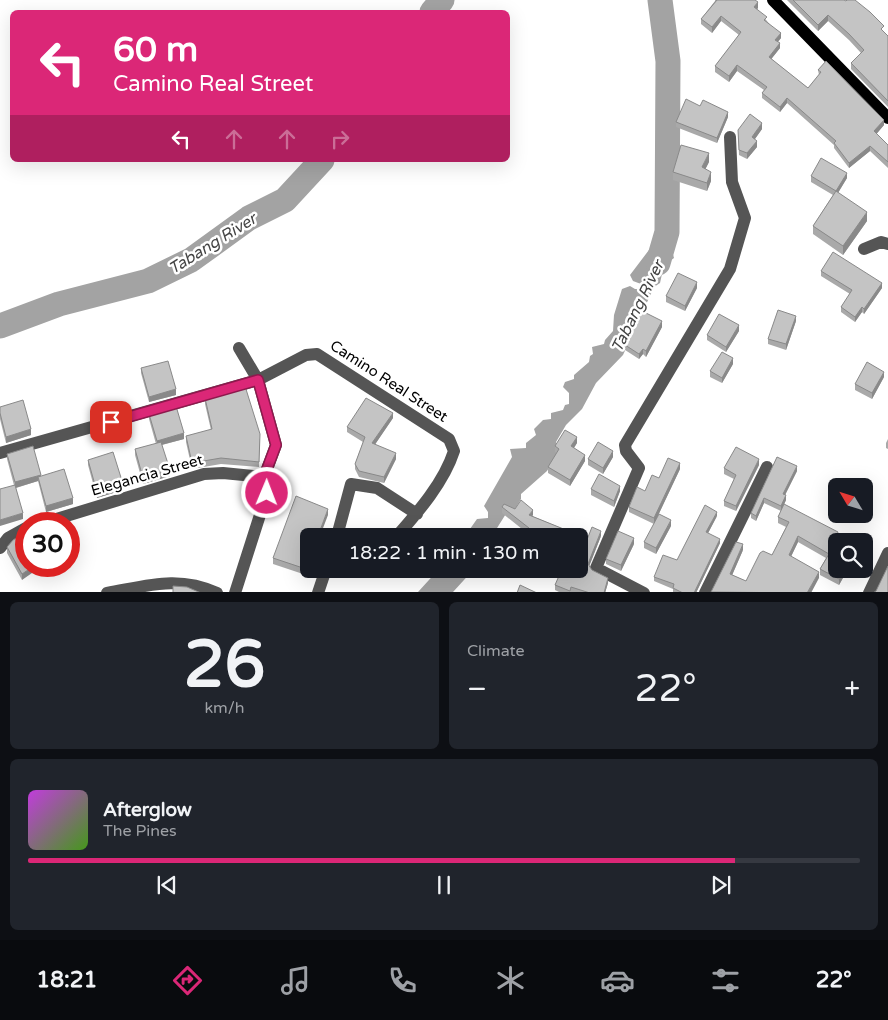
<!DOCTYPE html>
<html lang="en">
<head>
<meta charset="utf-8">
<style>
  :root { --surface:#171b24; --page:#20242c; --text:#f1f3f6; --muted:#9ea1a6; --line:#363941; --accent:#db2777 }
  body { margin:0; font-family:"Varela Round",sans-serif; background:var(--page); color:var(--text); height:100vh; display:flex; flex-direction:column; font-size:19px; white-space:nowrap }
  * { box-sizing:border-box; margin:0 }
  p { font-size:16px; color:var(--muted) }
  .icon { flex:none; width:28px; height:28px; fill:none; stroke:currentColor; stroke-width:2; stroke-linecap:round; stroke-linejoin:round }
  .map { position:relative; height:592px; overflow:hidden }
  .details { display:flex; flex-direction:column; gap:10px; padding:10px; background:#0d0f14; flex:1 }
  .details>* { flex:none }
  .hud { position:absolute; left:10px; top:10px; width:500px; height:152px; border-radius:8px; box-shadow:0 5px 20px #0002; background:#db2777; color:#fff; overflow:hidden }
  .needle { width:32px; rotate:308deg }
  .controls { position:absolute; left:828px; top:478px; display:grid; gap:10px }
  .controls a { display:grid; place-items:center; width:45px; height:45px; border-radius:8px; background:var(--surface); box-shadow:0 5px 20px #0002; font-size:25px }
  .speed { position:absolute; left:15px; top:512px; display:flex; gap:10px; font-size:25px; font-weight:700; text-align:center }
  .speed>* { display:grid; place-content:center; width:65px; height:65px; border-radius:50%; background:var(--surface); box-shadow:0 5px 20px #0002; line-height:1 }
  .speed .limit { border:8px solid #d22; background:#fff; color:#111 }
  .pin { position:absolute; display:grid; place-items:center; width:42px; height:42px; color:#fff; margin:-21px; border-radius:10px; box-shadow:0 2px 8px #0006 }
  .me { position:absolute; width:55px; margin:-28px; rotate:1deg; stroke-linejoin:round; filter:drop-shadow(0 0 4px #0008) }
  .turn { display:flex; align-items:center; gap:18px; height:105px; padding:0 20px; font-size:22px }
  .turn .icon { width:65px; height:65px; stroke-width:2.5 }
  .turn b { display:block; font-size:35px; line-height:42px }
  .lanes { display:flex; align-items:center; height:48px; padding:0 20px; background:#0003; justify-content:center; gap:25px; direction:ltr }
  .lanes .off { opacity:.35 }
  .big { font-size:38px; font-weight:600; line-height:1.1 }
  .details .tile { flex:1; display:flex; flex-direction:column; justify-content:center; gap:8px; min-width:0; padding:0 18px; border-radius:8px; background:var(--page) }
  .details .dial { align-items:center; gap:0 }
  .dial b { font-size:65px; line-height:1 }
  .song { display:flex; align-items:center; gap:15px }
  .cover { width:60px; height:60px; border-radius:8px; background:linear-gradient(135deg,hsl(290 70% 55%),hsl(100 70% 35%)) }
  .played { height:5px; border-radius:2px; background:linear-gradient(90deg,var(--accent) 85%,var(--line) 85%) }
  .keys { display:flex; justify-content:space-around; direction:ltr }
  .heat { display:flex; justify-content:space-between; align-items:center; font-size:28px; direction:ltr }
  .details .tiles { flex:1; display:grid; gap:10px; grid-template-columns:1fr 1fr }
  .tile:last-child { grid-column:span 2 }
  .trip { position:absolute; left:300px; top:528px; width:288px; height:50px; border-radius:8px; background:var(--surface); box-shadow:0 5px 20px #0002; font-weight:600; line-height:50px; text-align:center }
  .menu { display:flex; height:80px; justify-content:space-around; align-items:center; background:#090b0e; color:var(--muted) }
  .menu .icon { width:35px; height:35px }
  .menu .selected { color:var(--accent) }
  .menu b { font-size:22px; color:var(--text) }
  .map>svg:first-child { display:block }
</style>
</head>
<body>
<div class="map">
<svg width="888" height="593" viewBox="0 0 888 593">
  <rect width="100%" height="100%" fill="#fff"/>
  <path fill="#a3a3a3" d="M667,232L674,258L664,265L660,283L654,287L623,355L596,383L582,409L566,425L556,442L557,455L547,471L521,494V499L515,509H509L492,536H465L477,519L488,518V512L484,506L512,457L510,449L526,448V443L536,435L534,429L543,420L551,419V413L563,410L565,405L569,404V393L563,387L565,382L574,379V375L589,362L590,356L593,354L592,347L604,344L605,340L613,331L614,315L622,289L630,286L635,289H639L641,284L633,281L630,275L655,242Z
    M439,569H474L453,592H418Z"/>
  <g fill="none" stroke-linecap="round" stroke-linejoin="round">
    <path stroke="#a3a3a3" stroke-width="25" d="M432,12L442,0
      M658,263L667,232L668,61L660,0
      M0,326L59,304L148,281L191,260L249,218L285,200L322,160"/>
    <path stroke="#555" stroke-width="12" d="M864,249L881,242L888,244
      M0,453L258,380L306,355L317,354L449,439L454,451C444,482 419,511 397,536
      M40,524L204,474L223,473L264,477
      M337,536L351,484L377,488L417,514
      M0,548L8,538L26,528
      M107,593C147,586 178,575 217,593
      M235,593L267,493L264,477L276,445L258,380L239,348
      M318,593L326,569
      M644,593L596,568L639,468L626,451L625,445L730,269L745,218L732,182L730,137
      M705,593L767,467
      M869,593L888,553"/>
    <path stroke="#000" stroke-width="12" d="M773,0L888,118"/>
  </g>
  <path fill="#a9a9a9" d="M715,0H755L758,8L757,9L781,38L778,42L780,48L771,59L808,88L819,75L818,70L884,125L876,134L888,145V168L870,151L849,168L834,148V145L787,103L780,112L762,98V93L764,90L737,71L729,82L715,72V66L739,35L721,21L712,33L701,24V19L715,1Z
    M787,0H844L888,36V107L851,69V63L861,53L849,40L828,21L818,31Z
    M728,117L717,143L676,127V122Z
    M762,129L755,139L757,147L747,159L739,155L738,130Z
    M709,162L705,169L711,181L707,191L673,180V172Z
    M811,176L847,178L838,193L867,221L843,255L813,234V226L833,195L811,182Z
    M821,271L882,288L864,314L862,312L855,322L841,312V307L850,294L821,276Z
    M697,288L685,311L666,302V296Z
    M796,321L786,350L768,344V339Z
    M629,327H662L646,357L643,354L639,359L622,348V343L629,332Z
    M739,331L726,352L707,340V335Z
    M733,364L722,383L710,377V371Z
    M141,368L176,395L149,402L141,373Z
    M884,377L872,399L855,390V384Z
    M205,398L260,439L259,467L221,464L192,469L186,442V436L211,430L205,404Z
    M0,407L31,435L6,443L0,419Z
    M149,414L184,439L162,445L170,476L143,484L135,455V449L156,444L149,419Z
    M393,418L375,444L396,459L384,483L359,477L355,469V464L363,442L347,432V427Z
    M888,439V449L886,448V443Z
    M577,443L574,448L585,461L570,486L548,473V467L557,453L555,452V446Z
    M7,454L41,476L73,504L46,512L38,481L16,488L23,519L7,459Z
    M613,457L603,474L588,465V459Z
    M777,457L797,471L785,495L786,500L781,511L838,536L848,569L839,585L820,575V569L826,558L798,542L791,556L819,578L711,593L743,550L732,575L746,581L772,555L786,527L778,523V517L781,511L764,503L756,521L751,518V513Z
    M88,460L123,490L97,498L88,465Z
    M759,465L736,511L724,506V501L734,479L724,474V468Z
    M680,469L654,524L629,512V507L659,478Z
    M591,489L620,491L614,507L591,495Z
    M502,507L515,509L533,515L532,516L566,530V536H526L527,533L502,513Z
    M328,515L309,536V568L306,575L273,564V558Z
    M717,516L708,533L720,543L696,593H673V589L654,581V577L677,560Z
    M671,526L656,554L644,548V542Z
    M26,532L22,580L7,553V547Z
    M601,536L589,566L592,570L608,583L605,593H561L555,590V585L579,569Z
    M634,544L621,571L606,564V559Z"/>
  <path fill="#898989" d="M758,2V8L754,13V7Z
    M828,15V21L818,31V25Z
    M721,16V21L712,33V27Z
    M781,33V38L775,45V40Z
    M780,43V48L769,62V57Z
    M737,65V71L729,82V76Z
    M787,98V103L780,112V107Z
    M728,112V117L717,143V138Z
    M884,120V125L874,137V131Z
    M762,123V129L752,143V137Z
    M757,141V147L747,159V153Z
    M870,146V151L849,168V163Z
    M709,153V162L702,176V167Z
    M711,172V181L707,191V183Z
    M847,173V178L836,196V191Z
    M867,212V221L843,255V246Z
    M697,282V288L685,311V306Z
    M882,283V288L864,314V309Z
    M862,307V312L855,322V317Z
    M796,316V321L786,350V344Z
    M662,321V327L646,357V351Z
    M739,325V331L726,352V347Z
    M643,349V354L639,359V354Z
    M733,358V364L722,383V378Z
    M884,372V377L872,399V393Z
    M176,389V395L149,402V397Z
    M393,413V418L372,449V443Z
    M31,429V435L6,443V437Z
    M184,433V439L157,446V441Z
    M577,437V443L571,452V446Z
    M613,451V457L603,474V468Z
    M396,453V459L384,483V477Z
    M585,455V461L570,486V480Z
    M759,459V465L736,511V506Z
    M680,463V469L654,524V518Z
    M797,466V471L783,499V494Z
    M170,470V476L143,484V478Z
    M41,475V480L38,477V481L15,488V482Z
    M123,484V490L97,498V492Z
    M620,486V491L614,507V501Z
    M786,495V500L781,511V506Z
    M73,498V504L46,512V506Z
    M764,498V503L756,521V516Z
    M328,509V515L320,536H318Z
    M533,510V515L529,520V515Z
    M717,512V516L706,537V532Z
    M23,513V519L0,526V520Z
    M671,520V526L656,554V548Z
    M601,531V536L588,569V564Z
    M798,536V542L789,561V555Z
    M634,538V544L621,571V565Z
    M720,539V543L696,593H694Z
    M743,544V550L730,580V574Z
    M309,562V568L306,575V569Z
    M34,566H42L22,580V574Z
    M845,569H848L839,585V579Z
    M819,572V578L811,593H807Z
    M608,578V583L605,593H604Z"/>
  <path fill="#c4c4c4" stroke="#898989" d="M717,0H755L758,2L754,7L767,17L764,20L781,33L775,40L780,43L769,57L808,88L821,72L818,70L826,61L884,120L874,131L888,145V162L870,146L849,163L834,143L836,141L787,98L780,107L762,93L767,87L737,65L729,76L715,66L741,32L721,16L712,27L701,19Z
    M793,0H844L846,1L847,0H855L870,12L884,26L881,29L888,36V101L851,63L864,50L849,34L828,15L818,25Z
    M686,99L700,106L703,100L728,112L717,138L676,122Z
    M750,114L762,123L752,137L757,141L747,153L739,150L738,130Z
    M681,145L709,153L702,167L711,172L707,183L673,172Z
    M821,158L847,173L836,191L811,176Z
    M836,191L867,212L843,246L813,226Z
    M833,252L882,283L864,309L862,307L855,317L841,307L852,290L821,271Z
    M678,273L697,282L685,306L666,296Z
    M638,309L662,321L646,351L643,349L639,354L622,343L632,328L629,327Z
    M778,310L796,316L786,344L768,339Z
    M719,314L739,325L726,347L707,335Z
    M722,352L733,358L722,378L710,371Z
    M168,361L176,389L149,397L141,368Z
    M867,362L884,372L872,393L855,384Z
    M245,386L260,434L259,462L221,458L192,463L186,436L212,429L205,398Z
    M366,398L393,413L372,443L396,453L384,477L359,471L355,464L365,437L347,427Z
    M23,400L31,429L6,437L0,413V407Z
    M176,406L184,433L157,441L149,414Z
    M565,430L577,437L571,446L585,455L570,480L548,467L559,449L555,446Z
    M161,442L170,470L143,478L135,449Z
    M598,442L613,451L603,468L588,459Z
    M33,446L41,475L15,482L7,454Z
    M736,447L759,459L736,506L724,501L736,475L724,468Z
    M113,452L123,484L97,492L88,460Z
    M777,457L797,466L783,494L786,495L781,506L764,498L756,516L751,513Z
    M668,458L680,463L654,518L629,507L637,487L645,491L652,475L659,478Z
    M64,469L73,498L46,506L38,477Z
    M599,474L620,486L614,501L591,489Z
    M15,485L23,513L0,520V489Z
    M296,496L328,509L318,536H309V562L306,569L273,558Z
    M521,500L533,510L529,515L566,530L564,536H526L529,528L502,507L504,504L515,509Z
    M784,504L838,532L837,535L848,541H836V569H845L839,579L820,569L829,554L798,536L789,555L819,572L807,593L711,592L736,542L743,544L730,574L746,581L760,553L763,551L772,555L789,522L778,517Z
    M705,505L717,512L706,532L720,539L694,593H683L673,588L674,584L654,577L663,555L677,560Z
    M659,514L671,520L656,548L644,542Z
    M592,527L601,531L588,564L592,570L608,578L604,593H590L571,587L570,591L555,585L562,569H579V560Z
    M618,531L634,538L621,565L606,559Z
    M26,532V566H34L22,574L7,547L13,540Z
    M888,566V593H873L876,591Z
    M520,585L537,593H517Z
    M173,586L187,587L201,593H173Z"/>
  <g fill="none" stroke-linecap="round" stroke-linejoin="round">
    <defs>
      <path id="route" d="M111,422L258,380L276,445L264,477L267,493"/>
    </defs>
    <use href="#route" stroke="#8e194d" stroke-width="12"/>
    <use href="#route" stroke="#db2777" stroke-width="9"/>
  </g>
  <g text-anchor="middle" stroke-width="5" stroke-linejoin="round" paint-order="stroke">
    <g font-size="15" fill="#000" stroke="#fff">
      <text transform="translate(389 381) rotate(33)" y="5">Camino Real Street</text>
      <text transform="translate(147 475) rotate(-16)" y="5">Elegancia Street</text>
    </g>
    <g font-size="16" font-style="italic" fill="#444" stroke="#fff">
      <text transform="translate(212 243) rotate(-32)" y="6">Tabang River</text>
      <text transform="translate(637 306) rotate(-64)" y="6">Tabang River</text>
    </g>
  </g>
</svg>
<div class="controls">
<a><svg class="needle" viewBox="-14 -14 28 28"><path d="M0-13l5 13h-10z" fill="#e53935"/><path d="M0 13l5-13h-10z" fill="#9ea1a6"/></svg></a>
<a><svg class="icon" aria-label="search" viewBox="0 0 24 24"><circle cx="10" cy="10" r="6"/><path d="M15 15l6 6"/></svg></a>
</div>
<div class="speed"><div class="limit">30</div></div>
<div class="pin" style="left:111px;top:422px;background:#d93025"><svg class="icon" aria-label="arrive" viewBox="0 0 24 24"><path d="M6 21V4h12l-3 4 3 4H6"/></svg></div>
<svg class="me" style="left:267px;top:493px" viewBox="-20 -20 40 40"><circle r="17" fill="#db2777" stroke="#fff" stroke-width="3"/><path d="M0-11L8 9 0 5-8 9z" fill="#fff"/></svg>
<div class="trip">18:22 · 1 min · 130 m</div>
<div class="hud">
<div class="turn"><svg class="icon" aria-label="left" viewBox="0 0 24 24"><path d="M17 20v-9H6M10 6l-5 5 5 5"/></svg><div><b>60 m</b>Camino Real Street</div></div>
<div class="lanes"><svg class="icon" aria-label="left" viewBox="0 0 24 24"><path d="M17 20v-9H6M10 6l-5 5 5 5"/></svg><svg class="icon off" aria-label="ahead" viewBox="0 0 24 24"><path d="M12 20V5M6 11l6-6 6 6"/></svg><svg class="icon off" aria-label="ahead" viewBox="0 0 24 24"><path d="M12 20V5M6 11l6-6 6 6"/></svg><svg class="icon off" aria-label="right" viewBox="0 0 24 24"><path d="M7 20v-9h11M14 6l5 5-5 5"/></svg></div>
</div>
</div>
<section class="details">
<div class="tiles">
<div class="tile dial"><b>26</b><p>km/h</p></div>
<div class="tile"><p>Climate</p>
<div class="heat"><a>−</a><b class="big">22°</b><a>+</a></div>
</div>
<div class="tile">
<div class="song"><i class="cover"></i><div><b>Afterglow</b><p>The Pines</p></div></div>
<div class="played"></div>
<div class="keys"><svg class="icon" aria-label="previous" viewBox="0 0 24 24"><path d="M18 5L8 12l10 7zM5 5v14"/></svg><svg class="icon" aria-label="pause" viewBox="0 0 24 24"><path d="M8 5v14M16 5v14"/></svg><svg class="icon" aria-label="next" viewBox="0 0 24 24"><path d="M6 5l10 7-10 7zM19 5v14"/></svg></div>
</div>
</div>
</section>
<nav class="menu">
<b>18:21</b>
<svg class="icon selected" aria-label="directions" viewBox="0 0 24 24"><path d="M12 3l9 9-9 9-9-9zM9 14v-3h6M13 9l2 2-2 2"/></svg>
<svg class="icon" aria-label="music" viewBox="0 0 24 24"><path d="M9 18V5l10-2v13"/><circle cx="6" cy="18" r="3"/><circle cx="16" cy="16" r="3"/></svg>
<svg class="icon" aria-label="phone" viewBox="0 0 24 24"><path d="M5 4h4l2 5-3 2q2 4 5 5l2-3 5 2v4C11 20 4 13 5 4z"/></svg>
<svg class="icon" aria-label="climate" viewBox="0 0 24 24"><path d="M12 3v18M4 7l16 10M4 17L20 7"/></svg>
<svg class="icon" aria-label="car" viewBox="0 0 24 24"><path d="M5 17H2v-5l4-1 3-4h7l3 4 3 1v5h-3M9 17h6M6 11h13"/><circle cx="7" cy="17" r="2"/><circle cx="17" cy="17" r="2"/></svg>
<svg class="icon" aria-label="filters" viewBox="0 0 24 24"><path d="M4 7h16M4 17h16"/><circle cx="9" cy="7" r="2"/><circle cx="15" cy="17" r="2"/></svg>
<b>22°</b>
</nav>
</body>
</html>
